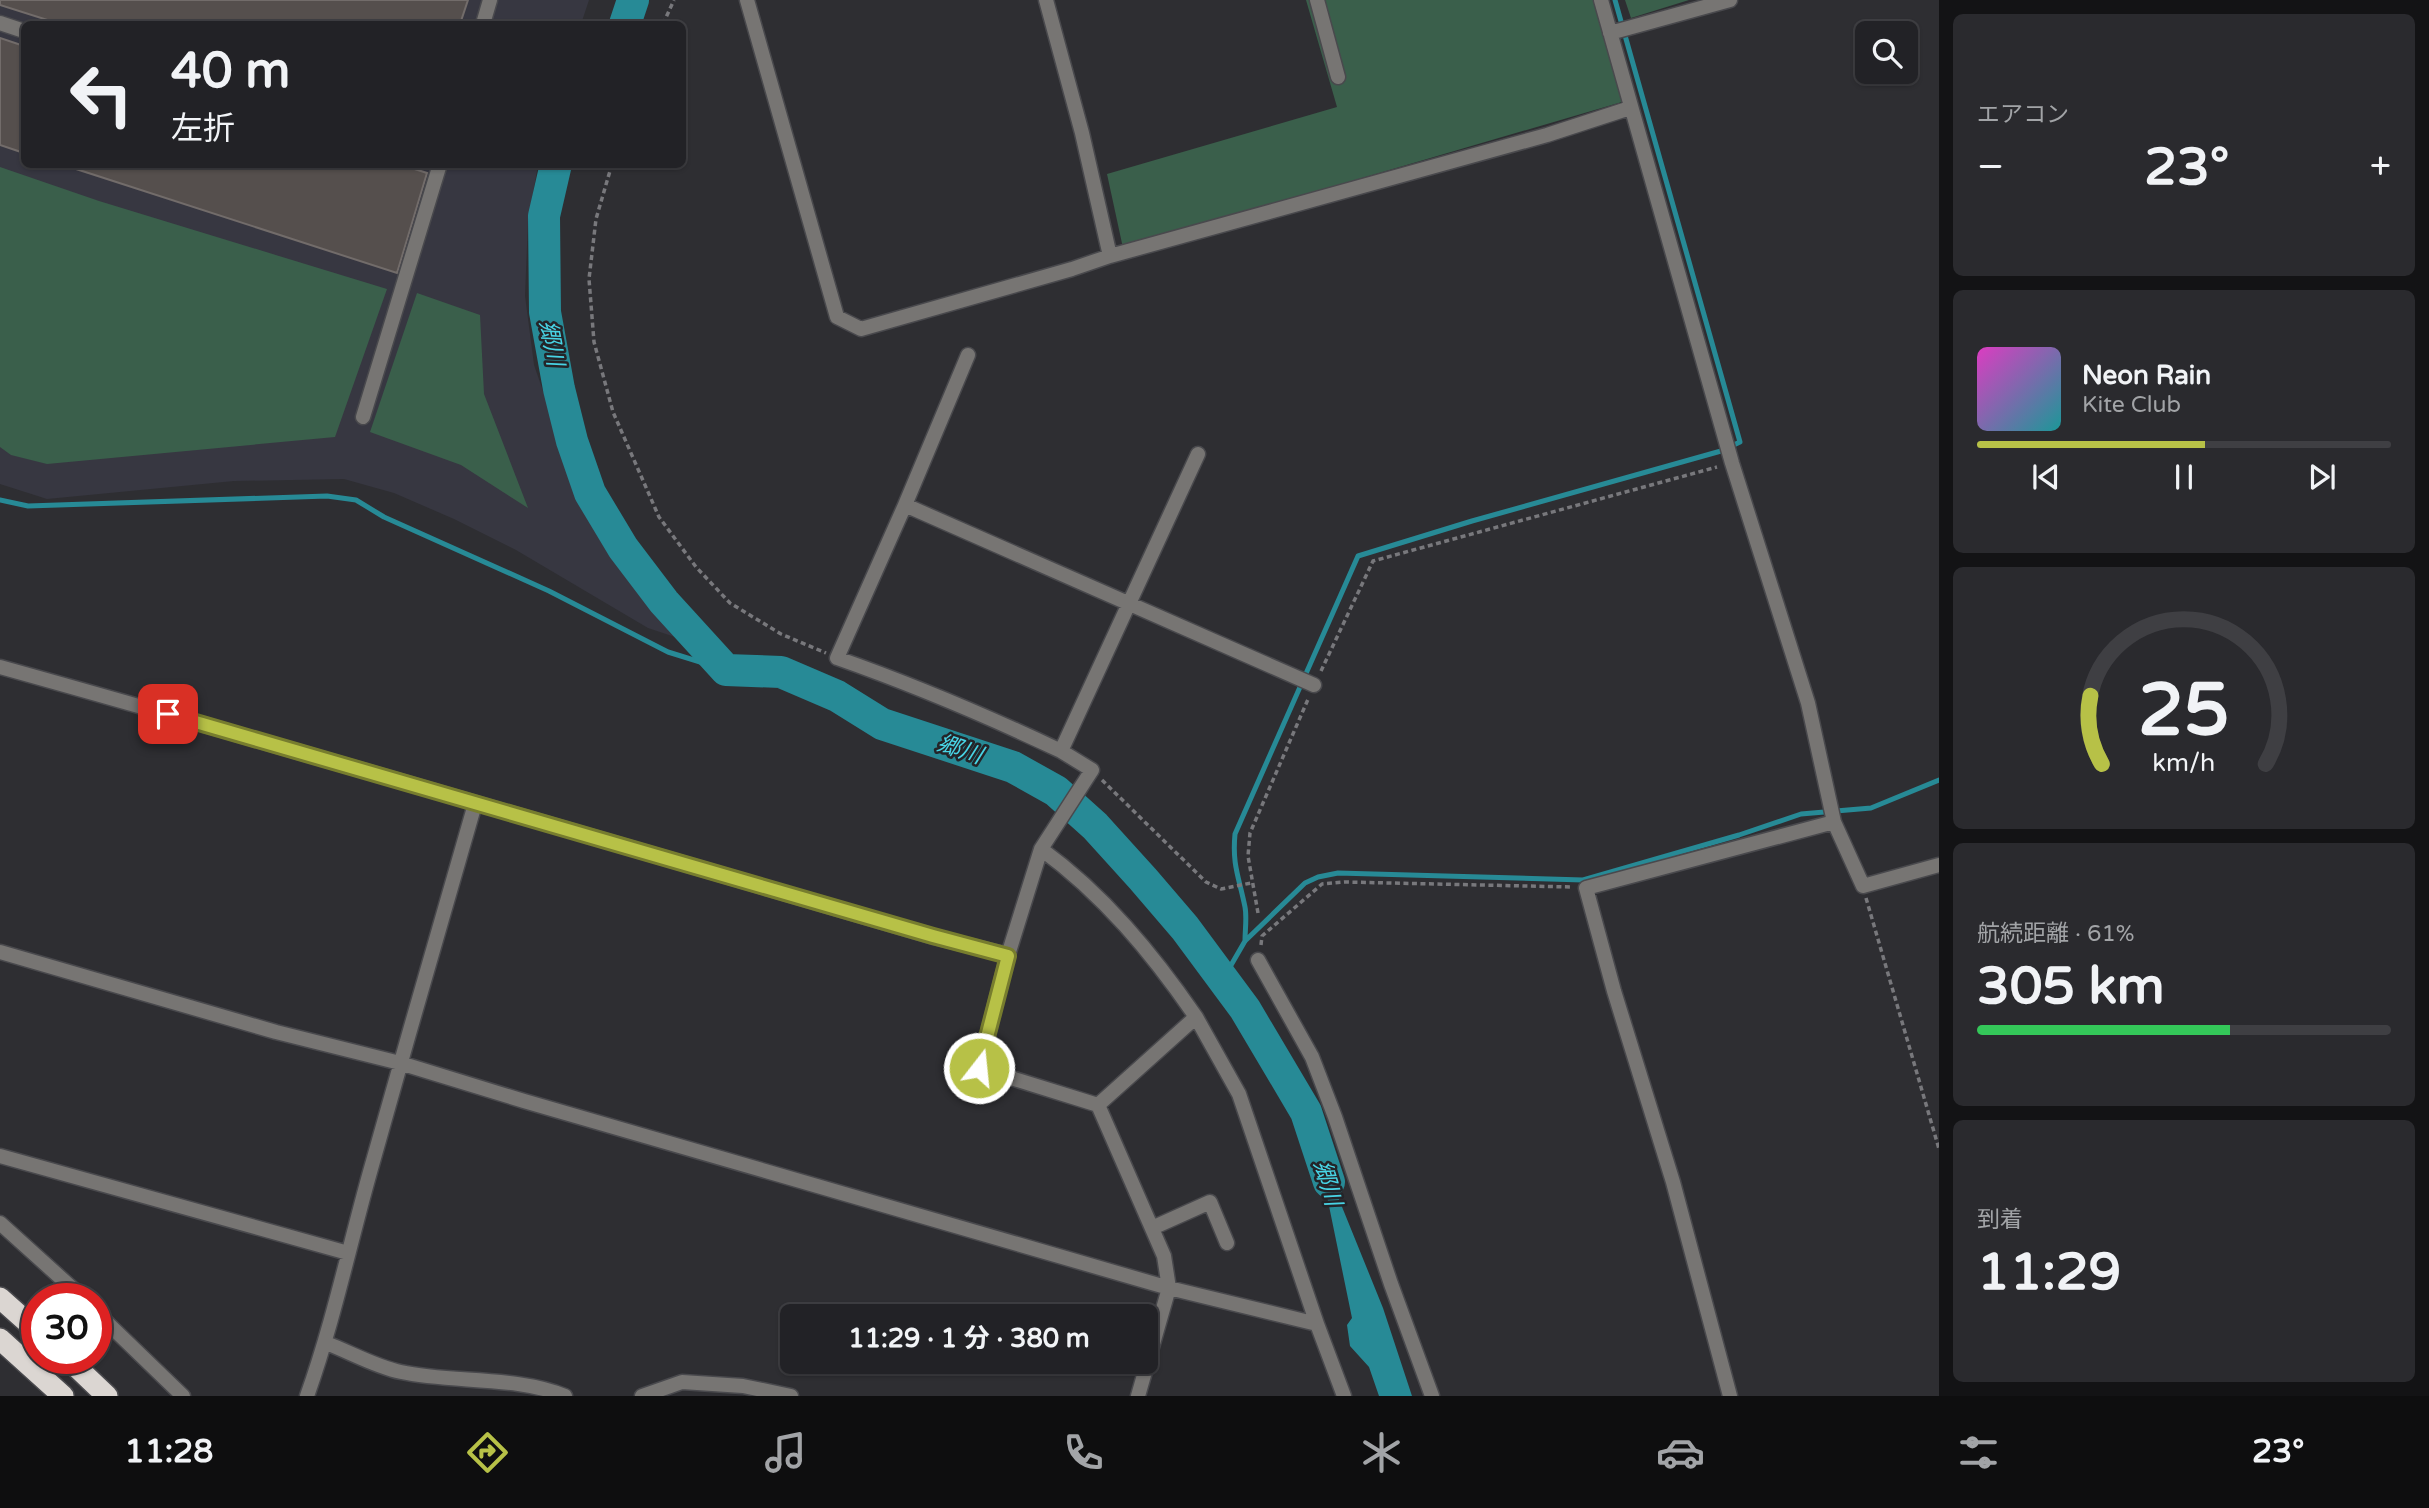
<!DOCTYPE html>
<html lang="ja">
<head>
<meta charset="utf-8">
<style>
  :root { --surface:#222226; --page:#2a2a2e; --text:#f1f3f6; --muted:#a2a4a7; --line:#3f3f43; --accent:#b7c147 }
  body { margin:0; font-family:"Varela Round","Noto Sans JP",sans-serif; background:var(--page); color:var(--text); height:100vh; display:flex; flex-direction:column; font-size:26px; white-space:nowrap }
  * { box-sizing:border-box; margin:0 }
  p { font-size:23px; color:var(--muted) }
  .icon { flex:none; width:38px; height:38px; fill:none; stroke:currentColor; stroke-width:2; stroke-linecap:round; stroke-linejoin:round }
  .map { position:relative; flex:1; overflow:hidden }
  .side { display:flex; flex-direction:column; gap:14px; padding:14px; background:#131315; width:490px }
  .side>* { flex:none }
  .guide { position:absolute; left:21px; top:21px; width:665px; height:147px; border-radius:10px; box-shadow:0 2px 5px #0004,0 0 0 2px var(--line); background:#222226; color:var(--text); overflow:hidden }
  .buttons { position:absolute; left:1855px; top:21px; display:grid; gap:14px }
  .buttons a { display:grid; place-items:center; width:63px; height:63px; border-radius:10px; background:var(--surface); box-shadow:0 2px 5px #0004,0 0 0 2px var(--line); font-size:35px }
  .speed { position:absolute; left:21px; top:1283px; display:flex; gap:14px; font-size:35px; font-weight:700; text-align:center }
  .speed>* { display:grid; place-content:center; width:91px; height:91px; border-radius:50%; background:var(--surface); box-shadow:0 2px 5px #0004,0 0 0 2px var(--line); line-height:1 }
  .speed .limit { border:10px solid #d22; background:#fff; color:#111 }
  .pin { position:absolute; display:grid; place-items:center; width:60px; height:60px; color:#fff; margin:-30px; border-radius:14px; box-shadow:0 4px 10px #0006 }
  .me { position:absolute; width:77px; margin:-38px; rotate:16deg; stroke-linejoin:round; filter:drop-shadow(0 0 5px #0008) }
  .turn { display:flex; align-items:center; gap:24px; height:147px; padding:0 35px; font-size:32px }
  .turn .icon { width:91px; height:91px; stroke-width:2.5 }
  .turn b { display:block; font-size:49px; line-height:60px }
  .big { font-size:52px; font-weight:700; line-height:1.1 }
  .side .card { flex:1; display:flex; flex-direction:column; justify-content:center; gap:10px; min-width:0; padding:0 24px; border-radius:10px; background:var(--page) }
  .side .dial { align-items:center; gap:0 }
  .dial svg { height:182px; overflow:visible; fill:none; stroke:var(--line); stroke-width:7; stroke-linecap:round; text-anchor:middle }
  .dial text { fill:var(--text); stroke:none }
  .song { display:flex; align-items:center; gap:21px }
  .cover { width:84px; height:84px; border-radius:10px; background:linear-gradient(135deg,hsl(310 70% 55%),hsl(180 70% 35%)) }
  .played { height:7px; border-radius:4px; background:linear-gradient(90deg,var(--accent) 55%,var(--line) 55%) }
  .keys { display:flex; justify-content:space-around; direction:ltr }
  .heat { display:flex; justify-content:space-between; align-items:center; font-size:38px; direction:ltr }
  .charge { height:10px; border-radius:5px; background:linear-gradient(90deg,#34c759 61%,var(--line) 0) }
  .trip { position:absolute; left:780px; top:1304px; width:378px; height:70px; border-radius:10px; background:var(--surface); box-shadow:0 2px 5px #0004,0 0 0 2px var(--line); font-weight:700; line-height:70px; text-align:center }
  .menu { display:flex; height:112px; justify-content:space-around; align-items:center; background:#0e0e0f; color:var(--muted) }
  .menu .icon { width:49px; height:49px }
  .menu .on { color:var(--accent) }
  .menu b { font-size:32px; color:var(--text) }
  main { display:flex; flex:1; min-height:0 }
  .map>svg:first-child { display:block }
</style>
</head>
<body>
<main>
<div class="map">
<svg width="1939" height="1396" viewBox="0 0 1939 1396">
  <rect width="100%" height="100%" fill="#2e2e32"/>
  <path fill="#373741" d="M0,0H589L581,24H24V164L538,165L528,221L525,296L534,365L565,454L608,544L678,638L648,628L516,550L454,519L394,493L344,479L234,481L47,499L0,484Z"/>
  <path fill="#3a5f4b" d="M1306,0H1593L1622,102L1123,248L1107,174L1337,107Z
    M1625,0H1689L1631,18Z
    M0,167L99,201L387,289L335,437L47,464L11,455L0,447Z
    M417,293L480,315L484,394L528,508L461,465L370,432Z"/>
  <path fill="#278a96" d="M1306,1118L1383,1308L1412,1396H1379L1369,1367L1350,1346L1347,1325L1352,1318L1321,1167Z"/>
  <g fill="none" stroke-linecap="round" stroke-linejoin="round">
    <path stroke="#278a96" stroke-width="5" d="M0,500L28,506L327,496L356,500L384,517L549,591L668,652L726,670
      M1245,941C1245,930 1247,917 1245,907C1239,877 1232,865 1235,834L1358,556L1472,521L1721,451L1740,442L1615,0
      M1223,979L1245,941L1305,883L1318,877L1338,873L1583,880L1739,835L1801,814L1871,808L1939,780"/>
    <path stroke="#278a96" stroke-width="32" d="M625,24L633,0
      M556,164L544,216L545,312L559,389L572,441L590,493L623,548L664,602L726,670L781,672L837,696L882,724L1013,767L1056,791L1095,826L1143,879L1185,928L1245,1009L1306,1112L1329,1182"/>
  </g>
  <path fill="#554f4d" stroke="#726c6a" stroke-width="2" d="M0,0H468L460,24H60L0,5Z
    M0,38L24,46V153L0,145Z
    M71,164H399L427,173L397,273L70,167Z"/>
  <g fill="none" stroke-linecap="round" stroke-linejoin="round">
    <defs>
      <path id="street" d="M747,0L837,317L861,329L1072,269L1110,256L1547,135L1630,108
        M1046,0L1082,133L1110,256
        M1317,0L1338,77
        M1601,0L1732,463L1808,703L1834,822L1863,886L1939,865
        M0,23L24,31
        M483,24L490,0
        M1610,33L1730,0
        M968,355L905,505L1314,685
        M363,417L440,164
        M905,505L837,658C914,685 987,716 1061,751
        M0,667C312,754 623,846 934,937L1008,955
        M1041,849C1103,894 1152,953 1196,1017L1098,1105
        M0,952L276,1032L400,1063L524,1101L1169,1288L1317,1324L1239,1094L1196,1017
        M1258,960L1312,1057L1335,1117L1391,1284L1432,1396
        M0,1156L348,1253
        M0,1223L83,1298
        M1152,1228L1210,1202L1227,1243
        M96,1312L183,1396
        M1317,1324L1344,1396
        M326,1343C350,1352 376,1367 401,1372C451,1383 518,1376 565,1396
        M307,1396C333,1323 349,1247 370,1172C404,1049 440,927 475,804
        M642,1396L682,1382L743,1386L791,1396
        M1138,1396L1169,1288L1164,1256L1098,1105L979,1068L1008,955L1041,849L1092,770L1061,751L1198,454
        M1730,1396L1673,1182L1614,991L1586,888L1834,822"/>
      <path id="highway" d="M0,1298L37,1331
        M0,1339L63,1396
        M67,1358L107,1396"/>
    </defs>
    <use href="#street" stroke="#49494d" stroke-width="17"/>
    <use href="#highway" stroke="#49494d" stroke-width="24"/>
    <path stroke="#78787c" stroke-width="3.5" stroke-dasharray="5 3.5" stroke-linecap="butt" d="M663,24L674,0
      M612,164L596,219L589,279L594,342L613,412L659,517L696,567L730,603L781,634L826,653
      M1321,671L1373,561L1717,467
      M1102,780L1206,882L1221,889L1251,883
      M1866,898L1939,1149
      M1258,913L1248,856L1250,833L1309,697
      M1261,945L1262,936L1322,884L1344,882L1573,887"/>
    <use href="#street" stroke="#777573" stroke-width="14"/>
    <use href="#highway" stroke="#dbd6d2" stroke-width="21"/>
  </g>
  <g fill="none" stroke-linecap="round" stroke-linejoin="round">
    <defs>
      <path id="route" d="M168,714L933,936L1008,956L979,1068"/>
    </defs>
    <use href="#route" stroke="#777d2e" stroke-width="18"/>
    <use href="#route" stroke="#b7c147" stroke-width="12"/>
  </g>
  <g text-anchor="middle" stroke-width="5" stroke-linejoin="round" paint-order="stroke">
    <g font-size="23" font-style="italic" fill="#48d4e5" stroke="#242428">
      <text transform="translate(552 343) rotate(79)" y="8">郷川</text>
      <text transform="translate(960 749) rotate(18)" y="8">郷川</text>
      <text transform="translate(1328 1183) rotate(73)" y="8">郷川</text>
    </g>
  </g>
</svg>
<div class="buttons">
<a><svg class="icon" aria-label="search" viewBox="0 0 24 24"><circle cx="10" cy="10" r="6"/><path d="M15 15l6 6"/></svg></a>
</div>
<div class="speed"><div class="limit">30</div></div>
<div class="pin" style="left:168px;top:714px;background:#d93025"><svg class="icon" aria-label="arrive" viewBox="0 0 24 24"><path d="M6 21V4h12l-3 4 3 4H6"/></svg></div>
<svg class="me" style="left:979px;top:1068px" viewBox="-20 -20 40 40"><circle r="17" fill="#b7c147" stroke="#fff" stroke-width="3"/><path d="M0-11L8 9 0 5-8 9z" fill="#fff"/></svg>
<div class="trip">11:29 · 1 分 · 380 m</div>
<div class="guide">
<div class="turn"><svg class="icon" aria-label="left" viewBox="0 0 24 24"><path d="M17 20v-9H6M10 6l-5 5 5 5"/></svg><div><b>40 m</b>左折</div></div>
</div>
</div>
<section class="side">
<div class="card"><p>エアコン</p>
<div class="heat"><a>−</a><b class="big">23°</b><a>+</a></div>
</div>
<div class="card">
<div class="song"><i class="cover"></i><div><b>Neon Rain</b><p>Kite Club</p></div></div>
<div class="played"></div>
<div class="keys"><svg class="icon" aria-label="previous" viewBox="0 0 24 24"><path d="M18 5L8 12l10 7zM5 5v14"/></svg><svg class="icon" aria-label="pause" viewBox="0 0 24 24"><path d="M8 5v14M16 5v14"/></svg><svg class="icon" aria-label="next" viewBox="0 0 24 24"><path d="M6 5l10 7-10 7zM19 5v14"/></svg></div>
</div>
<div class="card dial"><svg viewBox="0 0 100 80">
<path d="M14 69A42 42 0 1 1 86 69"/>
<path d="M14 69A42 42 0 0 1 9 39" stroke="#b7c147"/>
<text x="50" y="56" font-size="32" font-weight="700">25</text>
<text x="50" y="72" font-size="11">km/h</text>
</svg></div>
<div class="card"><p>航続距離 · 61%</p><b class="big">305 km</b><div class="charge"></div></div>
<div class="card"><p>到着</p><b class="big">11:29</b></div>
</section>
</main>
<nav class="menu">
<b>11:28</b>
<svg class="icon on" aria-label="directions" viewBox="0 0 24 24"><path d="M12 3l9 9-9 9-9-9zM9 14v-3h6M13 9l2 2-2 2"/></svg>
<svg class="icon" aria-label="music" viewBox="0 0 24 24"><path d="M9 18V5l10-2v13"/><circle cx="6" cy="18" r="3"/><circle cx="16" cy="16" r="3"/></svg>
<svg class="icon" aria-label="phone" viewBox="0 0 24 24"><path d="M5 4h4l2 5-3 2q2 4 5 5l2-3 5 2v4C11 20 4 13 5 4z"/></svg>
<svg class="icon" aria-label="climate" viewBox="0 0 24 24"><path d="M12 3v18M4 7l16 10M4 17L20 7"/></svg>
<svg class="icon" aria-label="car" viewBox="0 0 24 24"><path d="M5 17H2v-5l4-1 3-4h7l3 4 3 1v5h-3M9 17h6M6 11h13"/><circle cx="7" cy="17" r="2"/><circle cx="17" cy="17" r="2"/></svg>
<svg class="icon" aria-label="filters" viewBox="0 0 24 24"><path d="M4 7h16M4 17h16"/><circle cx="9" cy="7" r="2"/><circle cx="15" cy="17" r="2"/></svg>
<b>23°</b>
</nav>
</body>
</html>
